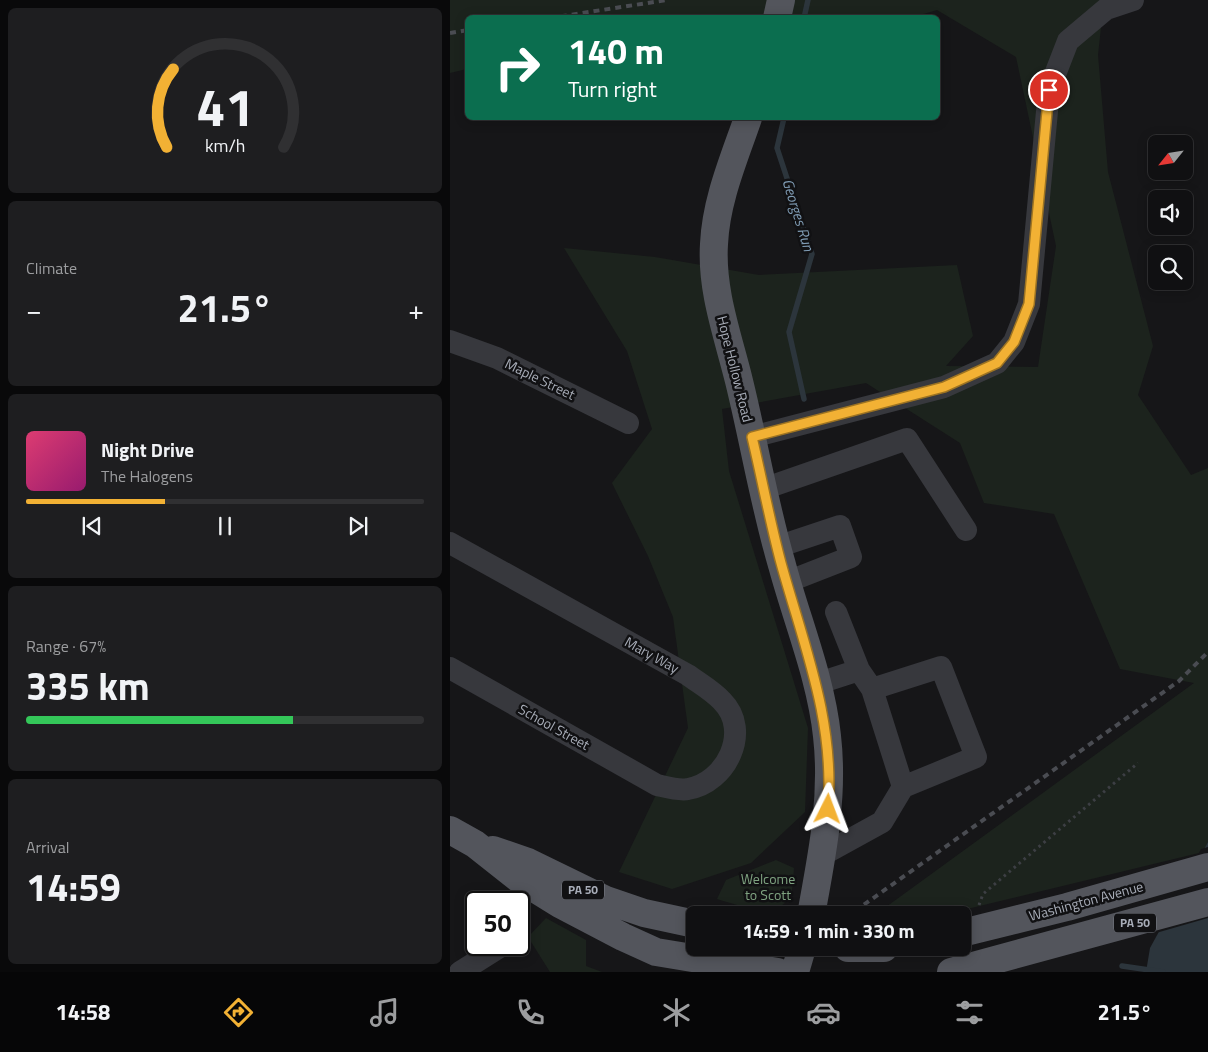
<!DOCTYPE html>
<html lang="en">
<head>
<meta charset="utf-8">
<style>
  :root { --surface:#101012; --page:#1e1e20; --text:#f1f3f6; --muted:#9c9d9f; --line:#303032; --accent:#f2b134 }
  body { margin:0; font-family:"Titillium Web",sans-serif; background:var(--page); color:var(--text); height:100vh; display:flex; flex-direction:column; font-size:19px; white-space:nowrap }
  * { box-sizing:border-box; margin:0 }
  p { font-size:16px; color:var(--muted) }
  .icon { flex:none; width:28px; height:28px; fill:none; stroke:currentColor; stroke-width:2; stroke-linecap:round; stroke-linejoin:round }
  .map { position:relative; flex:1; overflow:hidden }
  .drawer { display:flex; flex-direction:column; gap:8px; padding:8px; background:#09090a; width:450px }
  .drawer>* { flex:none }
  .banner { position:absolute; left:15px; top:15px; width:475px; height:105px; border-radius:8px; box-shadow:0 2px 12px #0003,0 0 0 1px var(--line); background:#0b6e4f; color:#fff; overflow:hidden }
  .needle { width:32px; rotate:240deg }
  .tools { position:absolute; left:698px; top:135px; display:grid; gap:10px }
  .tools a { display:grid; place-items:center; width:45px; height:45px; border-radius:8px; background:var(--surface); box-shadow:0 2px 12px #0003,0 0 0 1px var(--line); font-size:25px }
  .speed { position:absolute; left:15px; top:891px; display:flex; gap:10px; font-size:25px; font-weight:700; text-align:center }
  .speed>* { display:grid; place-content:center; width:65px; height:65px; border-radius:50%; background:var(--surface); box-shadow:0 2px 12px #0003,0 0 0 1px var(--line); line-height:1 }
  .speed .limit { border:2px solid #111; border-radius:8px; background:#fff; color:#111 }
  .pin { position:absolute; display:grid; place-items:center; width:42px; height:42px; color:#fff; margin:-21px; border:2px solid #fff; border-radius:50%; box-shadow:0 1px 5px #0007 }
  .me { position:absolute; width:55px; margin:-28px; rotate:3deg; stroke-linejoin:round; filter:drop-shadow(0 0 4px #0008) }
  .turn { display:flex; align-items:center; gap:18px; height:105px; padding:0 20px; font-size:22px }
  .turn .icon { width:65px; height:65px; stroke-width:2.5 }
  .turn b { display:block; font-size:35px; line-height:42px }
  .big { font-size:38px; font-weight:700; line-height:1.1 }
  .drawer .widget { flex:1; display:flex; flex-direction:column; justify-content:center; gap:8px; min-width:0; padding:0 18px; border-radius:8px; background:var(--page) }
  .drawer .dial { align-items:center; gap:0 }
  .dial svg { height:130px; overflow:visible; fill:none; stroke:var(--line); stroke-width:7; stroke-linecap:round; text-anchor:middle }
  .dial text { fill:var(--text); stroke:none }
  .song { display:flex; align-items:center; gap:15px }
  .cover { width:60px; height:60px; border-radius:8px; background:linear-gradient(135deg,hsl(340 70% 55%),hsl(320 70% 35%)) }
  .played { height:5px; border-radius:2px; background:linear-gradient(90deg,var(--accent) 35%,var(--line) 35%) }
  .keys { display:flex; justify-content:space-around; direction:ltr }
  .heat { display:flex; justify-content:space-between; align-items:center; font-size:28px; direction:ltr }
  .charge { height:8px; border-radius:4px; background:linear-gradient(90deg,#34c759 67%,var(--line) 0) }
  .trip { position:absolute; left:236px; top:906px; width:285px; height:50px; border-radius:8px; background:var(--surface); box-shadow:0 2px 12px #0003,0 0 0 1px var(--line); font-weight:700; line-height:50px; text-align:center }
  .tab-bar { display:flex; height:80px; justify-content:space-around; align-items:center; background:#060607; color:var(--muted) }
  .tab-bar .icon { width:35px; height:35px }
  .tab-bar .on { color:var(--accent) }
  .tab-bar b { font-size:22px; color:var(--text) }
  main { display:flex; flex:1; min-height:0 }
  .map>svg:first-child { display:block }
</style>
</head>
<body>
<main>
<section class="drawer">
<div class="widget dial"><svg viewBox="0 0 100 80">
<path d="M14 69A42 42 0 1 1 86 69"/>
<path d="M14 69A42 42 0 0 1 18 21" stroke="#f2b134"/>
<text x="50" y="56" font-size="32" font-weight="700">41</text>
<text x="50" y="72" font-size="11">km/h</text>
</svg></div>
<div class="widget"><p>Climate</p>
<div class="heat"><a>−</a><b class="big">21.5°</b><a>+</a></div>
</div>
<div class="widget">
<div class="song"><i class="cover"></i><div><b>Night Drive</b><p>The Halogens</p></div></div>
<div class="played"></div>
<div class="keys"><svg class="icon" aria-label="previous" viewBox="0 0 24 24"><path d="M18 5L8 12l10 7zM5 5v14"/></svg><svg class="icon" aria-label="pause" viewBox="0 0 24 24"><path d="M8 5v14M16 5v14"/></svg><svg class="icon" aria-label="next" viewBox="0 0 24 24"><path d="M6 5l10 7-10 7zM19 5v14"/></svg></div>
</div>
<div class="widget"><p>Range · 67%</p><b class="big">335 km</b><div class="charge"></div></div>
<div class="widget"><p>Arrival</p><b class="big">14:59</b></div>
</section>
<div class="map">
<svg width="758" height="972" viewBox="0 0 758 972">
  <rect width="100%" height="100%" fill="#161618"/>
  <path fill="#1c231d" d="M0,0H654L648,55L658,172L703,346L688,395L741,475L758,468V842L753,852L492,915H425L744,683L670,669L604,514L534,503L510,443L416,383L272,409L279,471L358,728L355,812L301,863L222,889L169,872L238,728L223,617L198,556L162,483L202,429L177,351L114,248L205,257L309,275L507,265L523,336L496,366L588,367L606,246L566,57L487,10L460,18H18L17,69L0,73Z
    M326,860L344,868C343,878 344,895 336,902C319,918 285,904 267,899L276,880Z
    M96,918L136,940V966L152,972H100L78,937Z"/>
  <path fill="#2c353c" d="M758,842V972H696L700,948Z"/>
  <path fill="#161618" d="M758,847V918L706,933L751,849Z"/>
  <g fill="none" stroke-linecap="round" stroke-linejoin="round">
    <path stroke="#2c353c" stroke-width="5.5" d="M354,18L358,0
      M334,118L327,148L362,254L339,332L354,399
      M672,966L713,972"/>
    <path stroke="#3d3f44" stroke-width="3" stroke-dasharray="2.5 4" stroke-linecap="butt" d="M529,905L533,894L688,763"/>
    <path stroke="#37383d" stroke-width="22" d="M0,341L47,358L178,423
      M302,437L494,387L547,363L564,342L579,304L599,90L618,41L656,9L683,0
      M313,489L457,439L516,530
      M0,543L238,675C249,683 263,691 272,701C302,731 276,783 238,789C229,791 216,787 207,785L0,668
      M327,547L390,526L401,557L337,582
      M386,612L409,670
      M366,684L409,670L422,689L453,787L432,822L372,855
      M422,689L491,667L526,757L453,787
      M10,972L53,945"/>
    <path stroke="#53555c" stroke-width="28" d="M327,18L331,0
      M298,118C284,159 266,200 264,244C261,291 278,336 289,381C304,442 314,504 332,565C347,621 371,678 377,736C384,797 372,855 361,915
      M0,830L25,844L68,878L110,904L173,937L206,952L328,972
      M43,850L78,862L156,900L194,913L245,924
      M512,933L617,907L758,867
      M398,948H434
      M345,972L352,948
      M501,972L758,902"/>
    <path stroke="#4a4c52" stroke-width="4" stroke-dasharray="6 5" stroke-linecap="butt" d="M100,18L217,0
      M0,33L18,30
      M405,911L729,681L758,652"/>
  </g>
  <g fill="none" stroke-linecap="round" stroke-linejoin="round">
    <defs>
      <path id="route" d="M378,809C385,721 354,646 331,563C320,522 312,479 302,437L494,387L547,363L564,342L579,304L599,90"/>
    </defs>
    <use href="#route" stroke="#9d7322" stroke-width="12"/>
    <use href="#route" stroke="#f2b134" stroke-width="9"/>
  </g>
  <g text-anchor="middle" stroke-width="5" stroke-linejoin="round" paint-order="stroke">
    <g fill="#111113" stroke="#7b7e86" stroke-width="1">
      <rect x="112" y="880.5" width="42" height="19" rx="4"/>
      <rect x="664" y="913.5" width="42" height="19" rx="4"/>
    </g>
    <g font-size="12" font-weight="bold" fill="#a8adb8">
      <text x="133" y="894">PA 50</text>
      <text x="685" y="927">PA 50</text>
    </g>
    <g font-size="14" fill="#a8adb8" stroke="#111113">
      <text transform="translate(285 369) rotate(76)" y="5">Hope Hollow Road</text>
      <text transform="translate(90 379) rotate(26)" y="5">Maple Street</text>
      <text transform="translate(202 655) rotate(29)" y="5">Mary Way</text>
      <text transform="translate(104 727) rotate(29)" y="5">School Street</text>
      <text transform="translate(636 901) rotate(-15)" y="5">Washington Avenue</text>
    </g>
    <g font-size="14" fill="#7fa381" stroke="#111113">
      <text x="318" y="884">Welcome<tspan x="318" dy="16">to Scott</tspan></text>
    </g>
    <g font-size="15" font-style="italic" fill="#7f9bb3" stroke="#111113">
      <text transform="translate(348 215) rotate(73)" y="5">Georges Run</text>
    </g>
  </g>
</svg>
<div class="tools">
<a><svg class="needle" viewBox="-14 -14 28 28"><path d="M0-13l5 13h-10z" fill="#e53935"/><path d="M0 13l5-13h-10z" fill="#9c9d9f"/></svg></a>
<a><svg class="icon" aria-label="sound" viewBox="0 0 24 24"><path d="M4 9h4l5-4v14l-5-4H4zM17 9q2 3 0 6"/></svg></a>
<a><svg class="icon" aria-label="search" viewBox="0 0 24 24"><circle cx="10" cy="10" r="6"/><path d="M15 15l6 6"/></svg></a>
</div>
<div class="speed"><div class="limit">50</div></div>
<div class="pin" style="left:599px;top:90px;background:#d93025"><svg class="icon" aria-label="arrive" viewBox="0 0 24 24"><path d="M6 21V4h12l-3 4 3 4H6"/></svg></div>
<svg class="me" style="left:378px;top:809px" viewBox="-20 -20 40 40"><path d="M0-17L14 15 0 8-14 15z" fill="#f2b134" stroke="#fff" stroke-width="4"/></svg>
<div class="trip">14:59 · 1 min · 330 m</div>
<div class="banner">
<div class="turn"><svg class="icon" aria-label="right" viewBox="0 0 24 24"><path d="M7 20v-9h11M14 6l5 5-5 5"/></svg><div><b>140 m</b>Turn right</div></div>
</div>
</div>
</main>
<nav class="tab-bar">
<b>14:58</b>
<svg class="icon on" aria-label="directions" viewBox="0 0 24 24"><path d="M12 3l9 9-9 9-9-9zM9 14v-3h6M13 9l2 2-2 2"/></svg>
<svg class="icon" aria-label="music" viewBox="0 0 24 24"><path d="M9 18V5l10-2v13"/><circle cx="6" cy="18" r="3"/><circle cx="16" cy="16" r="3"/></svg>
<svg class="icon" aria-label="phone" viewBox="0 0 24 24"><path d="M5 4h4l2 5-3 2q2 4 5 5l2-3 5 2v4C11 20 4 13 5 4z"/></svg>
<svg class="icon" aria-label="climate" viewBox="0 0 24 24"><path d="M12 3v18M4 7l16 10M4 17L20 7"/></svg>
<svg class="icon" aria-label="car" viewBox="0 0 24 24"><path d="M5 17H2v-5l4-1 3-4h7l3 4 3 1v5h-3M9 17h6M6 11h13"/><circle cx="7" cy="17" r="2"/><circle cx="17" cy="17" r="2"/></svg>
<svg class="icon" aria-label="filters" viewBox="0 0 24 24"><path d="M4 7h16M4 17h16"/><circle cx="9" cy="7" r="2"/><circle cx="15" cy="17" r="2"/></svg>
<b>21.5°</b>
</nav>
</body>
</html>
